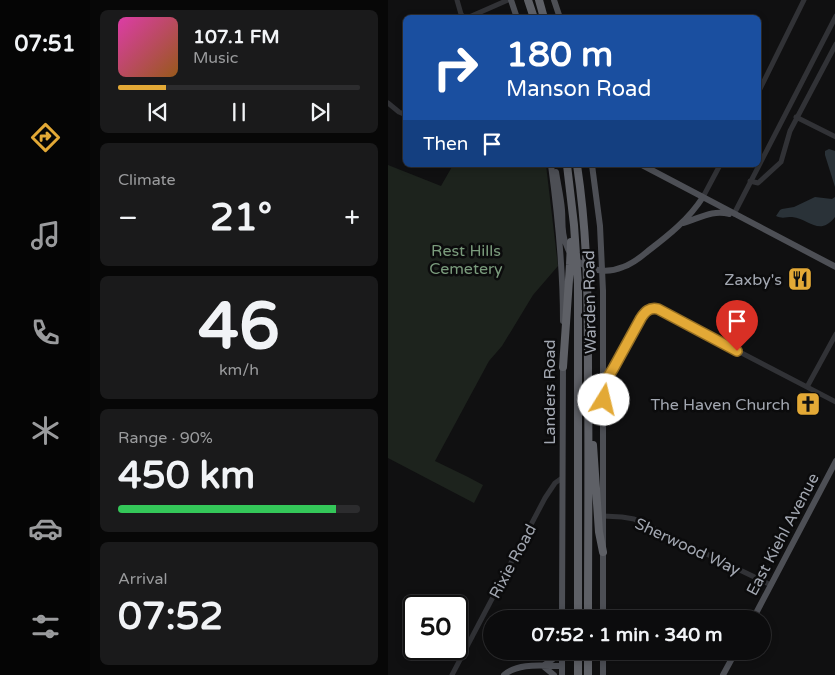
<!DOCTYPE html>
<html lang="en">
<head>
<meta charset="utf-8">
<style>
  :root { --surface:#0c0c0d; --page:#1a1a1b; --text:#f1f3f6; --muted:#9a9b9d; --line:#2c2c2e; --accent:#e3a936 }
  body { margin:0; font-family:"Varela Round",sans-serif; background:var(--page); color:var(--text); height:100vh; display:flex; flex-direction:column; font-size:19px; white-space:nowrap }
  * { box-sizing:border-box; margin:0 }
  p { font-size:16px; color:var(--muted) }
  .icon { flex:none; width:28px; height:28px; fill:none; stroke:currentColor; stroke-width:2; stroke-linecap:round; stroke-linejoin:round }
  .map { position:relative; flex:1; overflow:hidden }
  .side { display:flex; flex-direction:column; gap:10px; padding:10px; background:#070707; width:298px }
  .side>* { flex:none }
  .guide { position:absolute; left:15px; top:15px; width:358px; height:152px; border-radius:8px; box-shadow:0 2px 8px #0003,0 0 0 1px var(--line); background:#1a4fa0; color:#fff; overflow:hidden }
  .speed { position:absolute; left:15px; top:595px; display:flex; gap:10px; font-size:25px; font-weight:700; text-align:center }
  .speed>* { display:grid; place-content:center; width:65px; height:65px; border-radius:50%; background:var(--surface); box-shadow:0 2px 8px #0003,0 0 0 1px var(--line); line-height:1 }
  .speed .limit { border:2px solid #111; border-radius:8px; background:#fff; color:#111 }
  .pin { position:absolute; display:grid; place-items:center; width:42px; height:42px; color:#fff; margin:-51px -21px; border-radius:50% 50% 50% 0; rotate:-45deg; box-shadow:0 0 5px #0007 }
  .pin .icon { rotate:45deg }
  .me { position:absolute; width:55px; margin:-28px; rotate:9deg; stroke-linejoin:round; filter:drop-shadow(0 0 4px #0008) }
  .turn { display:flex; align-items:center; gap:18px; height:105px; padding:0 20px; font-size:22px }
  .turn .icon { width:65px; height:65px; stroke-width:2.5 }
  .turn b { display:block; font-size:35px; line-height:42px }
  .then { display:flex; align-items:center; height:48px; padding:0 20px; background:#0003; gap:10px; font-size:19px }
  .big { font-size:38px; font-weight:700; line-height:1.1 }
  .side .tile { flex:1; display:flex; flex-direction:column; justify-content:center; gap:8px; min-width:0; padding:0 18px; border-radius:8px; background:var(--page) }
  .side .dial { align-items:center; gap:0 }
  .dial b { font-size:65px; line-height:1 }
  .song { display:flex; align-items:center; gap:15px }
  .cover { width:60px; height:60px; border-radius:8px; background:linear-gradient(135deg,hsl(320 70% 55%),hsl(30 70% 35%)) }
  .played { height:5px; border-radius:2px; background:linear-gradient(90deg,var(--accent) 20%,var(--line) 20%) }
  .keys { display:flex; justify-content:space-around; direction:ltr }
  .heat { display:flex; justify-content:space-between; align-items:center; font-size:28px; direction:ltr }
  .charge { height:8px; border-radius:4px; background:linear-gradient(90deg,#34c759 90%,var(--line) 0) }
  .trip { position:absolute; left:95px; top:610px; width:288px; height:50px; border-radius:25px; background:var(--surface); box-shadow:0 2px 8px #0003,0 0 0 1px var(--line); font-weight:700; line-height:50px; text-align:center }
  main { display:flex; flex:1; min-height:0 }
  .tab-bar { display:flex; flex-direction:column; width:90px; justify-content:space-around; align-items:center; background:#050505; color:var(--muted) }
  .tab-bar .icon { width:35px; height:35px }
  .tab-bar .active { color:var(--accent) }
  .tab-bar b { font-size:22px; color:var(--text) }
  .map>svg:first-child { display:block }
</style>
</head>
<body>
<main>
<nav class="tab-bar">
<b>07:51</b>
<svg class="icon active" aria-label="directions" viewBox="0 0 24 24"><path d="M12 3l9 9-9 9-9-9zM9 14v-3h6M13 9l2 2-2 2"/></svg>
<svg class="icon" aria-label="music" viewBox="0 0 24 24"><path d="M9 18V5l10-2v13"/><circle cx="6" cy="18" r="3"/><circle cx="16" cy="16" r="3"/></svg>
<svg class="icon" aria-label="phone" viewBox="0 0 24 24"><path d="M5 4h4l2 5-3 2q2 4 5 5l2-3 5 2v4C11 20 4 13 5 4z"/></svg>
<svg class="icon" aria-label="climate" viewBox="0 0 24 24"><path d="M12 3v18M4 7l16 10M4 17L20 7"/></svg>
<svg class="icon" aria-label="car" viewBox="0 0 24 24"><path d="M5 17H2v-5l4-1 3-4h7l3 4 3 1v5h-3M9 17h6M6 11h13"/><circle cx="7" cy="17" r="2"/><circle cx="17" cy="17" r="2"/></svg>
<svg class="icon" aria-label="filters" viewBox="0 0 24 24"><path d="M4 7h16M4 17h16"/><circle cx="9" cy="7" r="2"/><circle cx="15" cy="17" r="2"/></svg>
</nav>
<section class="side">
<div class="tile">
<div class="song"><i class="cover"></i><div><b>107.1 FM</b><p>Music</p></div></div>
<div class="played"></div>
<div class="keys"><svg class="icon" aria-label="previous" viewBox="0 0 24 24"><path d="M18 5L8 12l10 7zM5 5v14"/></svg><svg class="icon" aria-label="pause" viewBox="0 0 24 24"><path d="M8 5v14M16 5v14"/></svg><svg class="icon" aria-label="next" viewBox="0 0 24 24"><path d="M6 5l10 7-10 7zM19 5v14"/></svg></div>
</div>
<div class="tile"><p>Climate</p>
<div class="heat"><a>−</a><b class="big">21°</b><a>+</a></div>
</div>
<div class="tile dial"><b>46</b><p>km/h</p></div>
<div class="tile"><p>Range · 90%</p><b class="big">450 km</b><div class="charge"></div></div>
<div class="tile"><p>Arrival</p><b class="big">07:52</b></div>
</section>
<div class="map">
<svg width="448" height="675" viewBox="0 0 448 675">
  <rect width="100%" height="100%" fill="#101011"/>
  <path fill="#1d231d" d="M0,165L53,186L65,165H158L170,266L145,295L114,346L101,361L47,461L80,477L95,485L86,503L0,458Z"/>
  <path fill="#2a3238" d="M441,149L447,151V187L437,155V151Z
    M427,197L444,199L447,197V217C431,237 422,219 404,217C398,217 394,219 388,216L392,210L394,209L406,207Z"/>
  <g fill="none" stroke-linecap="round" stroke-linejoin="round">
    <path stroke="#313236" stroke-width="5" d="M69,0L73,14L76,18
      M79,18L120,0
      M370,93L416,0
      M0,103L11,112L18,115
      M408,117L448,137
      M362,181L370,183L393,162L402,131L448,44
      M315,197L332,165
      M346,214L448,16
      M216,380L220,377L225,369L253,318L260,310L267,308L448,402
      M419,387L448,334
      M215,516L234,517L246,519L383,585
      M64,675L157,498L167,483L174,478"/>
    <path stroke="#4d4f55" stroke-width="6" d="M123,0L129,18
      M166,0L172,18
      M163,165C170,217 175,268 175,321
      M204,165L212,226L215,291V619
      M254,165L448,267
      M168,172C170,185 173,197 174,210C175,221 173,233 178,244C181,254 189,262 198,266C210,272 223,272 235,267C244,264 253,257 260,251C281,235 301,219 315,197
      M295,223C310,219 325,209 341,214
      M174,619L175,363
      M365,619L448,461
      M116,675C131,662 155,666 174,666
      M166,675L155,666L165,659L171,651
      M174,675V651
      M215,675V651
      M335,675L348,651"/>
    <path stroke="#5e6066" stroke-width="8" d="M140,0L146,18
      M151,0L156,18
      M179,165L186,225L190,284V619
      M189,165C200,237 200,304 200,376C201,457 200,538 200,619
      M175,367L182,265L183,242
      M205,445L211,532L215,552
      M190,651V675
      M200,651V675"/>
  </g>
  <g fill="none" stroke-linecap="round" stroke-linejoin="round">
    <defs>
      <path id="route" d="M216,400V380L220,377L225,369L253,318C257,312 261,307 270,309L349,351"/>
    </defs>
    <use href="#route" stroke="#946e23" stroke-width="12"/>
    <use href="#route" stroke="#e3a936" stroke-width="9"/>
  </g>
  <defs>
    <symbol id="restaurant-square" viewBox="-11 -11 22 22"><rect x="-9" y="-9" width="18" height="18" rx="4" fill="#e3a936" stroke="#0b0b0c"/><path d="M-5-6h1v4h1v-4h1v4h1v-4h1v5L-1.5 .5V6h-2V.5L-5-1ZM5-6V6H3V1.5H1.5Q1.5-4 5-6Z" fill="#111"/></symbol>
    <symbol id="church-square" viewBox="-11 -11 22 22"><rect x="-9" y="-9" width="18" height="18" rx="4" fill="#e3a936" stroke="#0b0b0c"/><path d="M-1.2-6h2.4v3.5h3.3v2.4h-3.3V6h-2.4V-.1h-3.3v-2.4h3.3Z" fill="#111"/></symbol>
  </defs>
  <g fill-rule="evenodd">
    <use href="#restaurant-square" x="398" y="265" width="28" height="28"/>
    <use href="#church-square" x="406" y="390" width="28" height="28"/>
  </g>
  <g text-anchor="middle" stroke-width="5" stroke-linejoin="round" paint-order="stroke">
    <g font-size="16" fill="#7a9b7c" stroke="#0b0b0c">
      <text x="78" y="256">Rest Hills<tspan x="78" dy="18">Cemetery</tspan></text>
    </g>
    <g font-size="16" fill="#a2a7b1" stroke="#0b0b0c" text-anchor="end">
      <text x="394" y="285">Zaxby's</text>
      <text x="402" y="410">The Haven Church</text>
    </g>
    <g font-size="16" fill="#a2a7b1" stroke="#0b0b0c">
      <text transform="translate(201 302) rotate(-91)" y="6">Warden Road</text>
      <text transform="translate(161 392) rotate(-90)" y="6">Landers Road</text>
      <text transform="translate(394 534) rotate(-62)" y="6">East Kiehl Avenue</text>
      <text transform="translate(300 546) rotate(25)" y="6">Sherwood Way</text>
      <text transform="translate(124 561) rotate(-62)" y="6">Rixie Road</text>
    </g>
  </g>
</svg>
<div class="speed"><div class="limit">50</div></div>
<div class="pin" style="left:349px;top:351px;background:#d93025"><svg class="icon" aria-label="arrive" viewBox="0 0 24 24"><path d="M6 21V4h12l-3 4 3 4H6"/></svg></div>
<svg class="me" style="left:216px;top:400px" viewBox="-20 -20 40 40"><circle r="19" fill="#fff"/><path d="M0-13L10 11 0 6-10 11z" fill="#e3a936"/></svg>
<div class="trip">07:52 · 1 min · 340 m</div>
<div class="guide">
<div class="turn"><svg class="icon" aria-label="right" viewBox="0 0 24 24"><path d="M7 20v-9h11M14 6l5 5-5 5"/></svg><div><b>180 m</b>Manson Road</div></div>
<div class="then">Then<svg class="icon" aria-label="arrive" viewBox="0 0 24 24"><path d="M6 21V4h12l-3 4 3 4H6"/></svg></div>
</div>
</div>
</main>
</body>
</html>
